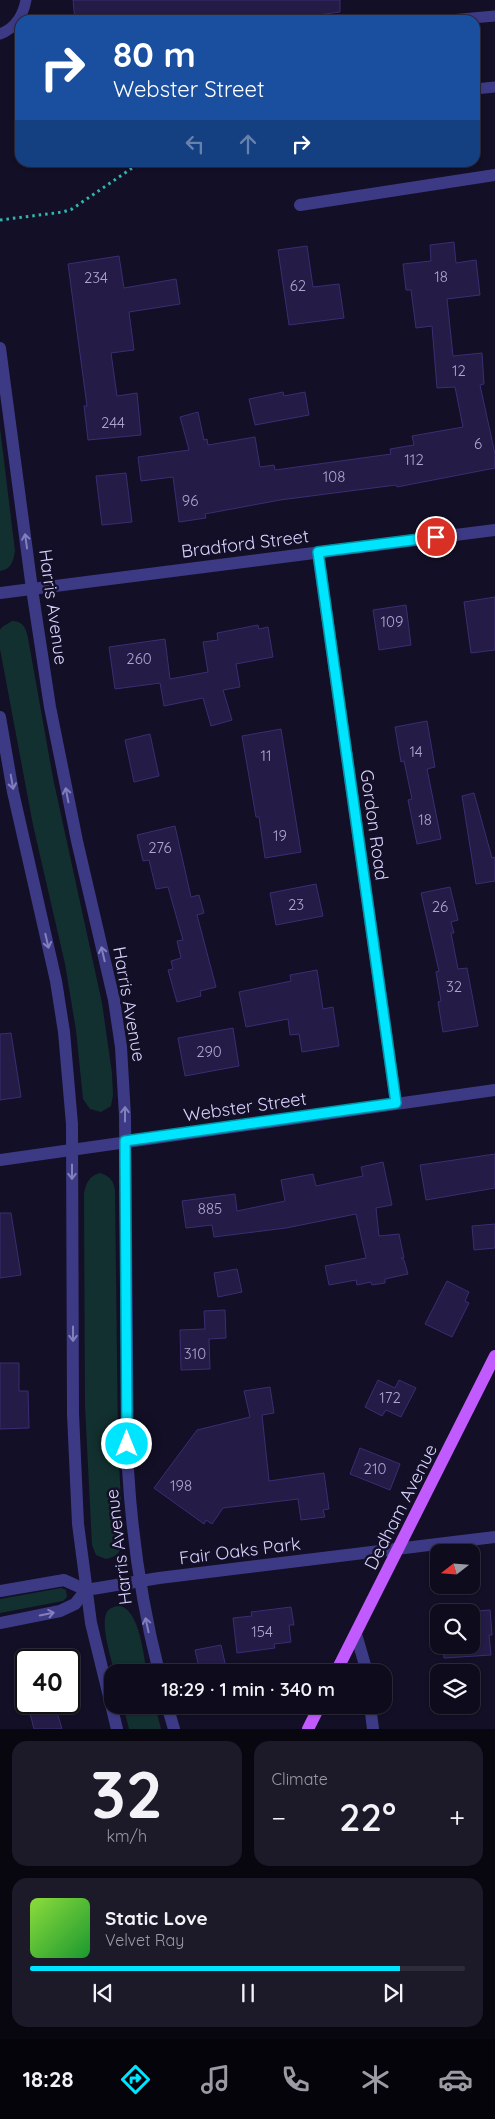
<!DOCTYPE html>
<html lang="en">
<head>
<meta charset="utf-8">
<style>
  :root { --surface:#0e0b1c; --page:#1c1929; --text:#f1f3f6; --muted:#9b9ba3; --line:#2e2b3b; --accent:#00e5ff }
  body { margin:0; font-family:Quicksand,sans-serif; background:var(--page); color:var(--text); height:100vh; display:flex; flex-direction:column; font-size:19px; white-space:nowrap }
  * { box-sizing:border-box; margin:0 }
  p { font-size:16px; color:var(--muted) }
  .icon { flex:none; width:28px; height:28px; fill:none; stroke:currentColor; stroke-width:2; stroke-linecap:round; stroke-linejoin:round }
  .map { position:relative; height:1729px; overflow:hidden }
  .details { display:flex; flex-direction:column; gap:12px; padding:12px; background:#08060f; flex:1 }
  .details>* { flex:none }
  .banner { position:absolute; left:15px; top:15px; width:465px; height:152px; border-radius:15px; box-shadow:0 1px 4px #0004,0 0 0 1px var(--line); background:#1a4fa0; color:#fff; overflow:hidden }
  .needle { width:32px; rotate:253deg }
  .buttons { position:absolute; left:430px; top:1544px; display:grid; gap:10px }
  .buttons a { display:grid; place-items:center; width:50px; height:50px; border-radius:10px; background:var(--surface); box-shadow:0 1px 4px #0004,0 0 0 1px var(--line); font-size:25px }
  .speed { position:absolute; left:15px; top:1649px; display:flex; gap:10px; font-size:25px; font-weight:700; text-align:center }
  .speed>* { display:grid; place-content:center; width:65px; height:65px; border-radius:50%; background:var(--surface); box-shadow:0 1px 4px #0004,0 0 0 1px var(--line); line-height:1 }
  .speed .limit { border:2px solid #111; border-radius:8px; background:#fff; color:#111 }
  .pin { position:absolute; display:grid; place-items:center; width:42px; height:42px; color:#fff; margin:-21px; border:2px solid #fff; border-radius:50%; box-shadow:0 1px 5px #0007 }
  .me { position:absolute; width:55px; margin:-28px; rotate:0deg; stroke-linejoin:round; filter:drop-shadow(0 0 4px #0008) }
  .turn { display:flex; align-items:center; gap:18px; height:105px; padding:0 15px; font-size:22px }
  .turn .icon { width:65px; height:65px; stroke-width:2.5 }
  .turn b { display:block; font-size:35px; line-height:42px }
  .lanes { display:flex; align-items:center; height:48px; padding:0 15px; background:#0003; justify-content:center; gap:25px; direction:ltr }
  .lanes .off { opacity:.35 }
  .big { font-size:38px; font-weight:600; line-height:1.1 }
  .details .tile { flex:1; display:flex; flex-direction:column; justify-content:center; gap:8px; min-width:0; padding:0 18px; border-radius:15px; background:var(--page) }
  .details .dial { align-items:center; gap:0 }
  .dial b { font-size:65px; line-height:1 }
  .song { display:flex; align-items:center; gap:15px }
  .cover { width:60px; height:60px; border-radius:8px; background:linear-gradient(135deg,hsl(90 70% 55%),hsl(130 70% 35%)) }
  .played { height:5px; border-radius:2px; background:linear-gradient(90deg,var(--accent) 85%,var(--line) 85%) }
  .keys { display:flex; justify-content:space-around; direction:ltr }
  .heat { display:flex; justify-content:space-between; align-items:center; font-size:28px; direction:ltr }
  .details .tiles { flex:1; display:grid; gap:12px; grid-template-columns:1fr 1fr }
  .tile:last-child { grid-column:span 2 }
  .trip { position:absolute; left:104px; top:1664px; width:288px; height:50px; border-radius:15px; background:var(--surface); box-shadow:0 1px 4px #0004,0 0 0 1px var(--line); font-weight:600; line-height:50px; text-align:center }
  .tab-bar { display:flex; height:80px; justify-content:space-around; align-items:center; background:#06040b; color:var(--muted) }
  .tab-bar .icon { width:35px; height:35px }
  .tab-bar .current { color:var(--accent) }
  .tab-bar b { font-size:22px; color:var(--text) }
  .map>svg:first-child { display:block }
</style>
</head>
<body>
<div class="map">
<svg width="495" height="1729" viewBox="0 0 495 1729">
  <rect width="100%" height="100%" fill="#130f26"/>
  <path fill="#12302f" d="M0,428L15,551C13,561 12,569 0,571Z
    M12,621C23,621 26,628 28,638L53,778L102,1003L112,1073L113,1095L111,1106L101,1112L90,1109L83,1099L76,1030L65,964L33,825L0,649V630L2,627Z
    M100,1173C110,1176 114,1181 115,1191L118,1443L123,1540C122,1551 117,1557 106,1559L96,1555L92,1545L85,1407L84,1194C86,1183 89,1176 100,1173Z
    M61,1588L66,1590L67,1597L63,1601L0,1613V1599Z
    M121,1606C140,1613 143,1654 147,1672H115C111,1660 100,1623 107,1612C110,1607 116,1606 121,1606Z
    M123,1705H155L161,1729H129Z"/>
  <path fill="#241b47" stroke="#3b2d73" d="M73,0H340V12L280,20H75Z
    M454,242L456,263L476,260L480,295L447,299L453,356L482,353L484,384L480,385L495,454V468L397,487L396,485L280,500L205,514L206,518L179,522L173,477L141,481L138,457L189,450L180,417L198,412L204,440L207,439L208,445L255,437L260,467L274,465L275,470L391,454L390,449L414,445L412,436L463,427L455,387L437,388L432,326L416,328L411,290H406L403,264L431,261L430,245Z
    M307,246L313,287L339,284L344,318L289,325L278,250Z
    M119,256L124,288L176,279L180,304L129,312L134,350L111,353L117,396L137,393L141,435L88,440L84,406H87L68,264Z
    M283,392L284,396L305,392L309,415L255,425L249,399Z
    M126,473L132,522L102,525L96,476Z
    M495,597V650L471,653L464,602Z
    M406,605L411,645L379,650L373,610Z
    M258,625L259,629L268,627L273,657L236,664L240,687L223,690L232,720L211,726L203,698L164,706L160,683L115,689L109,647L165,639L170,679L208,672L203,642L218,640L217,633Z
    M427,721L435,767L427,769L441,839L417,844L408,800L412,799L404,761L401,762L395,727Z
    M281,729L301,852L265,858L259,817H256L242,736Z
    M150,734L159,776L134,782L125,740Z
    M474,793L492,858L495,857V881L476,884L462,796Z
    M175,826L191,897L199,895L204,913L197,915L216,987L200,991L201,996L177,1002L168,970L173,969L171,961L181,958L177,941L183,940L168,887L156,889L149,860L143,861L137,835Z
    M316,884L323,916L276,925L270,893Z
    M450,887L458,920L451,922L454,933H451L458,969L467,968L478,1026L443,1032L438,1002L441,1001L436,972L439,971L421,893Z
    M317,970L323,1009L333,1007L339,1046L302,1052L299,1034L290,1035L288,1019L246,1027L239,992L291,981L290,975Z
    M233,1028L239,1066L185,1076L178,1038Z
    M11,1033L21,1097L0,1100V1034Z
    M495,1154V1188L426,1200L420,1165Z
    M383,1162L392,1205L376,1208L379,1236L399,1234L404,1258H401L404,1260L408,1274L385,1279V1283L372,1285L371,1282L357,1285L356,1280L329,1285L325,1266L366,1258L356,1214L286,1228L214,1237L212,1225L186,1228L182,1201L235,1194L237,1211L285,1201L281,1180L313,1174L316,1186L363,1176L361,1167Z
    M0,1213H11L21,1275L0,1278Z
    M495,1224V1248L474,1250L472,1226Z
    M237,1269L242,1292L218,1297L214,1273Z
    M447,1281L469,1292L465,1301L469,1303L452,1337L425,1324Z
    M225,1310L226,1338L209,1339L210,1369L181,1370L180,1330L205,1329L204,1311Z
    M0,1363H19V1391H28L29,1428L0,1429Z
    M378,1380L395,1388L399,1380L416,1388L401,1417L386,1410L382,1416L365,1407Z
    M270,1387L274,1413L262,1415L269,1481L324,1473L329,1509L323,1510L325,1517L301,1520L298,1499L223,1508L212,1524L206,1520L204,1524L154,1488L197,1430L250,1417L244,1391Z
    M360,1448L400,1464L390,1490L350,1474Z
    M291,1607L294,1625H289L291,1642L274,1644L275,1648L237,1653L233,1618L252,1616L251,1612Z
    M490,1610L492,1635H489L491,1655L444,1658L443,1645H471V1612H462Z
    M221,1645L227,1672H200L195,1650Z
    M27,1702H54L62,1729H34Z"/>
  <g fill="none" stroke-linecap="round" stroke-linejoin="round">
    <path stroke="#2fb8b0" stroke-width="3" stroke-dasharray="2.5 4" stroke-linecap="butt" d="M0,220L63,212L72,209L141,162"/>
    <path stroke="#3d3a85" stroke-width="11" d="M450,20L495,16
      M0,34C16,28 23,16 26,0
      M475,89L495,87"/>
    <path stroke="#3d3a85" stroke-width="12" d="M300,205L495,175
      M318,553L396,1103
      M0,593L495,530
      M0,1591L64,1580L86,1590L159,1578L495,1537
      M0,1623L60,1611L75,1604L86,1590"/>
    <path stroke="#3d3a85" stroke-width="12" d="M0,348L32,589L50,707L77,841L114,1000L121,1047L125,1116L128,1469C132,1538 142,1605 159,1672
      M0,717L13,792L56,981L64,1032L72,1124L73,1414L78,1524L91,1623L117,1729
      M0,1160L495,1090
      M356,1634L367,1672
      M167,1705L174,1729
      M370,1705L373,1729"/>
    <path stroke="#c25bff" stroke-width="12" d="M336,1672L495,1356
      M308,1729L320,1705"/>
  </g>
  <defs><path id="oneway-shaft" d="M-6 0H5M1.5-3L5.5 0L1.5 3" fill="none" stroke-width="1.6" stroke-linecap="round" stroke-linejoin="round" transform="scale(1.25)"/></defs>
  <g stroke="#837fbc">
    <use href="#oneway-shaft" transform="translate(26 541) rotate(-98)"/>
    <use href="#oneway-shaft" transform="translate(12 782) rotate(80)"/>
    <use href="#oneway-shaft" transform="translate(67 795) rotate(-101)"/>
    <use href="#oneway-shaft" transform="translate(47 941) rotate(77)"/>
    <use href="#oneway-shaft" transform="translate(103 954) rotate(-103)"/>
    <use href="#oneway-shaft" transform="translate(125 1114) rotate(-90)"/>
    <use href="#oneway-shaft" transform="translate(72 1172) rotate(90)"/>
    <use href="#oneway-shaft" transform="translate(73 1334) rotate(90)"/>
    <use href="#oneway-shaft" transform="translate(47 1614) rotate(-11)"/>
    <use href="#oneway-shaft" transform="translate(147 1625) rotate(-102)"/>
  </g>
  <g fill="none" stroke-linecap="round" stroke-linejoin="round">
    <defs>
      <path id="route" d="M127,1444L125,1141L396,1103L318,552L436,537"/>
    </defs>
    <use href="#route" stroke="#0095a6" stroke-width="12"/>
    <use href="#route" stroke="#00e5ff" stroke-width="9"/>
  </g>
  <g text-anchor="middle" stroke-width="5" stroke-linejoin="round" paint-order="stroke">
    <g font-size="15" fill="#aca6d1">
      <text x="441" y="282">18</text>
      <text x="96" y="283">234</text>
      <text x="298" y="291">62</text>
      <text x="459" y="376">12</text>
      <text x="113" y="428">244</text>
      <text x="478" y="449">6</text>
      <text x="414" y="465">112</text>
      <text x="334" y="482">108</text>
      <text x="190" y="506">96</text>
      <text x="392" y="627">109</text>
      <text x="139" y="664">260</text>
      <text x="416" y="757">14</text>
      <text x="266" y="761">11</text>
      <text x="425" y="825">18</text>
      <text x="280" y="841">19</text>
      <text x="160" y="853">276</text>
      <text x="296" y="910">23</text>
      <text x="440" y="912">26</text>
      <text x="454" y="992">32</text>
      <text x="209" y="1057">290</text>
      <text x="210" y="1214">885</text>
      <text x="195" y="1359">310</text>
      <text x="390" y="1403">172</text>
      <text x="375" y="1474">210</text>
      <text x="181" y="1491">198</text>
      <text x="262" y="1637">154</text>
    </g>
    <g font-size="18" fill="#d9d4ff" stroke="#130f26">
      <text transform="translate(245 544) rotate(-7)" y="6">Bradford Street</text>
      <text transform="translate(53 607) rotate(82)" y="6">Harris Avenue</text>
      <text transform="translate(374 825) rotate(82)" y="6">Gordon Road</text>
      <text transform="translate(129 1004) rotate(80)" y="6">Harris Avenue</text>
      <text transform="translate(245 1107) rotate(-8)" y="6">Webster Street</text>
      <text transform="translate(401 1507) rotate(-63)" y="6">Dedham Avenue</text>
      <text transform="translate(119 1547) rotate(-97)" y="6">Harris Avenue</text>
      <text transform="translate(240 1551) rotate(-7)" y="6">Fair Oaks Park</text>
    </g>
  </g>
</svg>
<div class="buttons">
<a><svg class="needle" viewBox="-14 -14 28 28"><path d="M0-13l5 13h-10z" fill="#e53935"/><path d="M0 13l5-13h-10z" fill="#9b9ba3"/></svg></a>
<a><svg class="icon" aria-label="search" viewBox="0 0 24 24"><circle cx="10" cy="10" r="6"/><path d="M15 15l6 6"/></svg></a>
<a><svg class="icon" aria-label="layers" viewBox="0 0 24 24"><path d="M12 4l9 5-9 5-9-5zM3 14l9 5 9-5"/></svg></a>
</div>
<div class="speed"><div class="limit">40</div></div>
<div class="pin" style="left:436px;top:537px;background:#d93025"><svg class="icon" aria-label="arrive" viewBox="0 0 24 24"><path d="M6 21V4h12l-3 4 3 4H6"/></svg></div>
<svg class="me" style="left:127px;top:1444px" viewBox="-20 -20 40 40"><circle r="17" fill="#00e5ff" stroke="#fff" stroke-width="3"/><path d="M0-11L8 9 0 5-8 9z" fill="#fff"/></svg>
<div class="trip">18:29 · 1 min · 340 m</div>
<div class="banner">
<div class="turn"><svg class="icon" aria-label="right" viewBox="0 0 24 24"><path d="M7 20v-9h11M14 6l5 5-5 5"/></svg><div><b>80 m</b>Webster Street</div></div>
<div class="lanes"><svg class="icon off" aria-label="left" viewBox="0 0 24 24"><path d="M17 20v-9H6M10 6l-5 5 5 5"/></svg><svg class="icon off" aria-label="ahead" viewBox="0 0 24 24"><path d="M12 20V5M6 11l6-6 6 6"/></svg><svg class="icon" aria-label="right" viewBox="0 0 24 24"><path d="M7 20v-9h11M14 6l5 5-5 5"/></svg></div>
</div>
</div>
<section class="details">
<div class="tiles">
<div class="tile dial"><b>32</b><p>km/h</p></div>
<div class="tile"><p>Climate</p>
<div class="heat"><a>−</a><b class="big">22°</b><a>+</a></div>
</div>
<div class="tile">
<div class="song"><i class="cover"></i><div><b>Static Love</b><p>Velvet Ray</p></div></div>
<div class="played"></div>
<div class="keys"><svg class="icon" aria-label="previous" viewBox="0 0 24 24"><path d="M18 5L8 12l10 7zM5 5v14"/></svg><svg class="icon" aria-label="pause" viewBox="0 0 24 24"><path d="M8 5v14M16 5v14"/></svg><svg class="icon" aria-label="next" viewBox="0 0 24 24"><path d="M6 5l10 7-10 7zM19 5v14"/></svg></div>
</div>
</div>
</section>
<nav class="tab-bar">
<b>18:28</b>
<svg class="icon current" aria-label="directions" viewBox="0 0 24 24"><path d="M12 3l9 9-9 9-9-9zM9 14v-3h6M13 9l2 2-2 2"/></svg>
<svg class="icon" aria-label="music" viewBox="0 0 24 24"><path d="M9 18V5l10-2v13"/><circle cx="6" cy="18" r="3"/><circle cx="16" cy="16" r="3"/></svg>
<svg class="icon" aria-label="phone" viewBox="0 0 24 24"><path d="M5 4h4l2 5-3 2q2 4 5 5l2-3 5 2v4C11 20 4 13 5 4z"/></svg>
<svg class="icon" aria-label="climate" viewBox="0 0 24 24"><path d="M12 3v18M4 7l16 10M4 17L20 7"/></svg>
<svg class="icon" aria-label="car" viewBox="0 0 24 24"><path d="M5 17H2v-5l4-1 3-4h7l3 4 3 1v5h-3M9 17h6M6 11h13"/><circle cx="7" cy="17" r="2"/><circle cx="17" cy="17" r="2"/></svg>
</nav>
</body>
</html>
